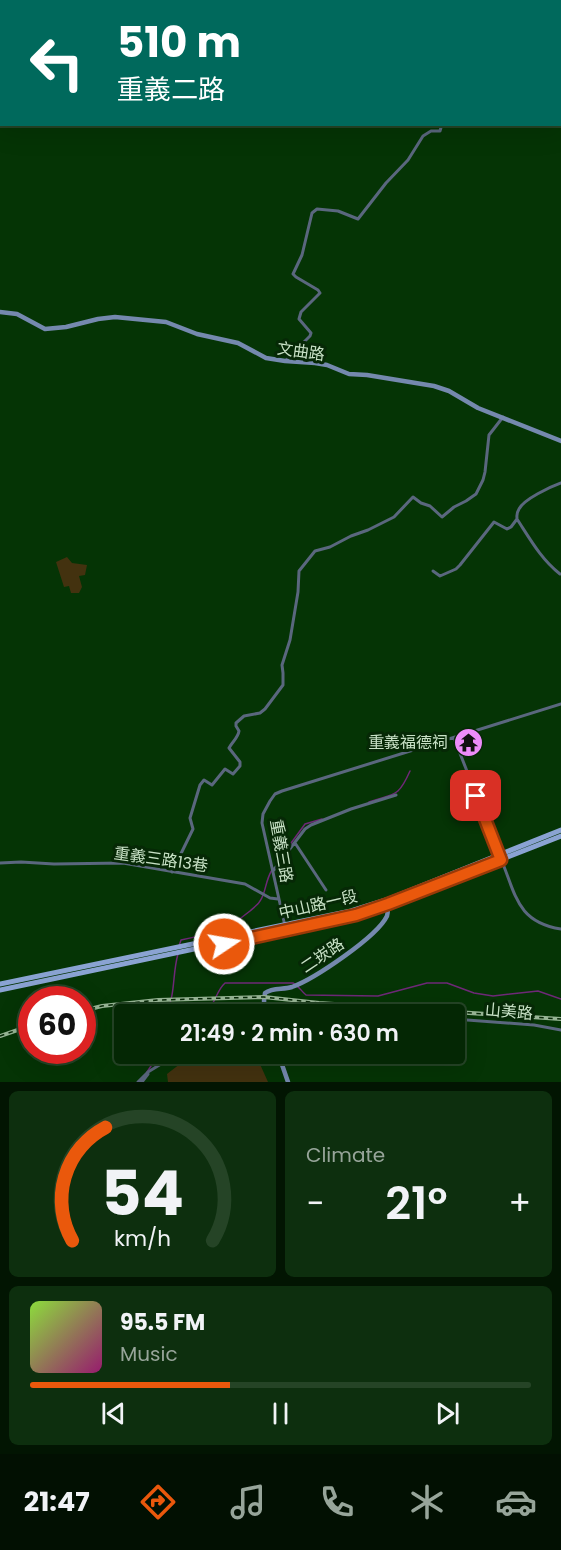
<!DOCTYPE html>
<html lang="en">
<head>
<meta charset="utf-8">
<style>
  :root { --surface:#042704; --page:#0d2f0e; --text:#f1f3f6; --muted:#97a59a; --line:#254426; --accent:#ea580c }
  body { margin:0; font-family:Poppins,"Noto Sans TC",sans-serif; background:var(--page); color:var(--text); height:100vh; display:flex; flex-direction:column; font-size:22px; white-space:nowrap }
  * { box-sizing:border-box; margin:0 }
  p { font-size:20px; color:var(--muted) }
  .icon { flex:none; width:33px; height:33px; fill:none; stroke:currentColor; stroke-width:2; stroke-linecap:round; stroke-linejoin:round }
  .map { position:relative; height:1082px; overflow:hidden }
  .drawer { display:flex; flex-direction:column; gap:9px; padding:9px; background:#021502; flex:1 }
  .drawer>* { flex:none }
  .banner { position:absolute; left:0px; top:0px; width:561px; height:126px; box-shadow:0 6px 24px #0002,0 0 0 2px var(--line); background:#00695c; color:#fff; overflow:hidden }
  .speed { position:absolute; left:18px; top:986px; display:flex; gap:12px; font-size:30px; font-weight:700; text-align:center }
  .speed>* { display:grid; place-content:center; width:78px; height:78px; border-radius:50%; background:var(--surface); box-shadow:0 6px 24px #0002,0 0 0 2px var(--line); line-height:1 }
  .speed .limit { border:9px solid #d22; background:#fff; color:#111 }
  .pin { position:absolute; display:grid; place-items:center; width:51px; height:51px; color:#fff; margin:-26px; border-radius:12px; box-shadow:0 3px 9px #0006 }
  .me { position:absolute; width:66px; margin:-33px; rotate:78deg; stroke-linejoin:round; filter:drop-shadow(0 0 4px #0008) }
  .turn { display:flex; align-items:center; gap:21px; height:126px; padding:0 18px; font-size:27px }
  .turn .icon { width:78px; height:78px; stroke-width:2.5 }
  .turn b { display:block; font-size:42px; line-height:51px }
  .big { font-size:45px; font-weight:600; line-height:1.1 }
  .drawer .widget { flex:1; display:flex; flex-direction:column; justify-content:center; gap:9px; min-width:0; padding:0 21px; border-radius:9px; background:var(--page) }
  .drawer .dial { align-items:center; gap:0 }
  .dial svg { height:156px; overflow:visible; fill:none; stroke:var(--line); stroke-width:7; stroke-linecap:round; text-anchor:middle }
  .dial text { fill:var(--text); stroke:none }
  .song { display:flex; align-items:center; gap:18px }
  .cover { width:72px; height:72px; border-radius:9px; background:linear-gradient(135deg,hsl(90 70% 55%),hsl(320 70% 35%)) }
  .played { height:6px; border-radius:3px; background:linear-gradient(90deg,var(--accent) 40%,var(--line) 40%) }
  .keys { display:flex; justify-content:space-around; direction:ltr }
  .heat { display:flex; justify-content:space-between; align-items:center; font-size:33px; direction:ltr }
  .drawer .tiles { flex:1; display:grid; gap:9px; grid-template-columns:1fr 1fr }
  .widget:last-child { grid-column:span 2 }
  .trip { position:absolute; left:114px; top:1004px; width:351px; height:60px; border-radius:6px; background:var(--surface); box-shadow:0 6px 24px #0002,0 0 0 2px var(--line); font-weight:600; line-height:60px; text-align:center }
  .tabs { display:flex; height:96px; justify-content:space-around; align-items:center; background:#021002; color:var(--muted) }
  .tabs .icon { width:42px; height:42px }
  .tabs .on { color:var(--accent) }
  .tabs b { font-size:27px; color:var(--text) }
  .map>svg:first-child { display:block }
</style>
</head>
<body>
<div class="map">
<svg width="561" height="1082" viewBox="0 0 561 1082">
  <rect width="100%" height="100%" fill="#053405"/>
  <path fill="#43320f" d="M67,557L72,563L87,565L85,575L79,576L82,587L79,593H71L69,586L64,587L56,562Z
    M194,1053H255L268,1082H168L167,1074Z"/>
  <g fill="none" stroke-linecap="round" stroke-linejoin="round">
    <path stroke="#6e2877" stroke-width="1.5" d="M369,802C395,793 398,798 410,771
      M278,861L305,824L322,819
      M179,946L181,940C210,934 227,930 250,911C253,908 258,905 260,901C266,893 265,881 272,870
      M166,1014C176,993 172,975 178,954
      M204,1014C216,1005 215,992 225,983H293C299,986 301,991 306,995L378,996L427,983H447L474,993L493,996L538,991L561,999
      M154,1062L156,1053
      M147,1072L153,1063L166,1053"/>
    <path stroke="#5a677e" stroke-width="3" d="M460,2L461,0
      M286,360L310,336L311,333L299,319L301,312L320,293L318,290L296,277L293,274L302,255L312,213L317,209L338,211L358,219L386,183L408,160L423,136L431,131H440L442,124
      M517,519C530,539 541,559 560,574
      M433,571L440,576L456,569L460,565L494,522L507,529L511,527L517,519C517,515 516,514 519,509C524,499 550,487 561,483
      M454,738L499,853
      M295,843L326,890
      M501,859C516,895 517,922 561,929
      M0,863L21,862L54,864L123,863L245,884L270,898L278,899
      M273,871L305,829L311,825L351,809L396,795
      M172,872L193,829L190,818L200,785L204,780L212,785L225,769L233,774L240,766V762L229,748C232,742 238,738 239,731L236,726V723L244,716L260,713L265,709L283,685V673L282,665L290,640L298,592L299,571L315,551L330,547L351,536L368,530L394,517L413,497L421,503L430,506L442,517L454,507L466,501L476,494L483,480L485,472L489,435L503,417
      M285,926L262,823L263,814L270,801L275,794L282,791L561,704
      M235,1014L255,1008H264L340,1014
      M454,1019L534,1025L561,1030
      M138,1082L148,1072L179,1053
      M142,1082L148,1074"/>
    <path stroke="#7589ae" stroke-width="4.5" d="M0,312L17,314L45,329L66,327L98,319L115,317L166,322L197,334L238,343L266,358L285,361L315,363L327,365L349,374L367,375L434,386L449,391L478,408L561,441
      M266,1014L264,1001L265,993C273,987 283,990 292,987C314,979 377,937 387,916C388,912 388,907 387,902
      M278,1053L288,1082"/>
    <path stroke="#8aa3d2" stroke-width="5" d="M0,984L351,911L386,900L561,830
      M0,990L356,915L388,904L561,836"/>
    <defs>
      <path id="rail" d="M82,1011L102,1006L158,1000L264,997L319,1003L561,1019
        M0,1036L32,1025"/>
    </defs>
    <use href="#rail" stroke="#97b595" stroke-width="4"/>
    <use href="#rail" stroke="#062806" stroke-width="1.5" stroke-dasharray="4.5" stroke-linecap="butt"/>
  </g>
  <g fill="none" stroke-linecap="round" stroke-linejoin="round">
    <defs>
      <path id="route" d="M224,944L356,915L388,904L501,860L476,796"/>
    </defs>
    <use href="#route" stroke="#983908" stroke-width="15"/>
    <use href="#route" stroke="#ea580c" stroke-width="10"/>
  </g>
  <defs>
    <symbol id="temple-disc" viewBox="-11 -11 22 22"><circle r="9.5" fill="#ed8cf9" stroke="#062806"/><path d="M0-6L5-2H3V0L6.5 2.5H4V6H1.5V3h-3V6H-4V2.5H-6.5L-3 0V-2H-5Z" fill="#111"/></symbol>
  </defs>
  <g fill-rule="evenodd">
    <use href="#temple-disc" x="452" y="726" width="33" height="33"/>
  </g>
  <g text-anchor="middle" stroke-width="6" stroke-linejoin="round" paint-order="stroke">
    <g font-size="16" fill="#c8e1c6" stroke="#062806">
      <text transform="translate(301 351) rotate(8)" y="6">文曲路</text>
      <text transform="translate(282 851) rotate(80)" y="6">重義三路</text>
      <text transform="translate(161 859) rotate(8)" y="6">重義三路13巷</text>
      <text transform="translate(318 904) rotate(-13)" y="6">中山路一段</text>
      <text transform="translate(322 955) rotate(-34)" y="6">二崁路</text>
      <text transform="translate(509 1011) rotate(5)" y="6">山美路</text>
    </g>
    <g font-size="16" fill="#c8e1c6" stroke="#062806" text-anchor="end">
      <text x="448" y="748">重義福德祠</text>
    </g>
  </g>
</svg>
<div class="speed"><div class="limit">60</div></div>
<div class="pin" style="left:476px;top:796px;background:#d93025"><svg class="icon" aria-label="arrive" viewBox="0 0 24 24"><path d="M6 21V4h12l-3 4 3 4H6"/></svg></div>
<svg class="me" style="left:224px;top:944px" viewBox="-20 -20 40 40"><circle r="17" fill="#ea580c" stroke="#fff" stroke-width="3"/><path d="M0-11L8 9 0 5-8 9z" fill="#fff"/></svg>
<div class="trip">21:49 · 2 min · 630 m</div>
<div class="banner">
<div class="turn"><svg class="icon" aria-label="left" viewBox="0 0 24 24"><path d="M17 20v-9H6M10 6l-5 5 5 5"/></svg><div><b>510 m</b>重義二路</div></div>
</div>
</div>
<section class="drawer">
<div class="tiles">
<div class="widget dial"><svg viewBox="0 0 100 80">
<path d="M14 69A42 42 0 1 1 86 69"/>
<path d="M14 69A42 42 0 0 1 31 11" stroke="#ea580c"/>
<text x="50" y="56" font-size="32" font-weight="700">54</text>
<text x="50" y="72" font-size="11">km/h</text>
</svg></div>
<div class="widget"><p>Climate</p>
<div class="heat"><a>−</a><b class="big">21°</b><a>+</a></div>
</div>
<div class="widget">
<div class="song"><i class="cover"></i><div><b>95.5 FM</b><p>Music</p></div></div>
<div class="played"></div>
<div class="keys"><svg class="icon" aria-label="previous" viewBox="0 0 24 24"><path d="M18 5L8 12l10 7zM5 5v14"/></svg><svg class="icon" aria-label="pause" viewBox="0 0 24 24"><path d="M8 5v14M16 5v14"/></svg><svg class="icon" aria-label="next" viewBox="0 0 24 24"><path d="M6 5l10 7-10 7zM19 5v14"/></svg></div>
</div>
</div>
</section>
<nav class="tabs">
<b>21:47</b>
<svg class="icon on" aria-label="directions" viewBox="0 0 24 24"><path d="M12 3l9 9-9 9-9-9zM9 14v-3h6M13 9l2 2-2 2"/></svg>
<svg class="icon" aria-label="music" viewBox="0 0 24 24"><path d="M9 18V5l10-2v13"/><circle cx="6" cy="18" r="3"/><circle cx="16" cy="16" r="3"/></svg>
<svg class="icon" aria-label="phone" viewBox="0 0 24 24"><path d="M5 4h4l2 5-3 2q2 4 5 5l2-3 5 2v4C11 20 4 13 5 4z"/></svg>
<svg class="icon" aria-label="climate" viewBox="0 0 24 24"><path d="M12 3v18M4 7l16 10M4 17L20 7"/></svg>
<svg class="icon" aria-label="car" viewBox="0 0 24 24"><path d="M5 17H2v-5l4-1 3-4h7l3 4 3 1v5h-3M9 17h6M6 11h13"/><circle cx="7" cy="17" r="2"/><circle cx="17" cy="17" r="2"/></svg>
</nav>
</body>
</html>
